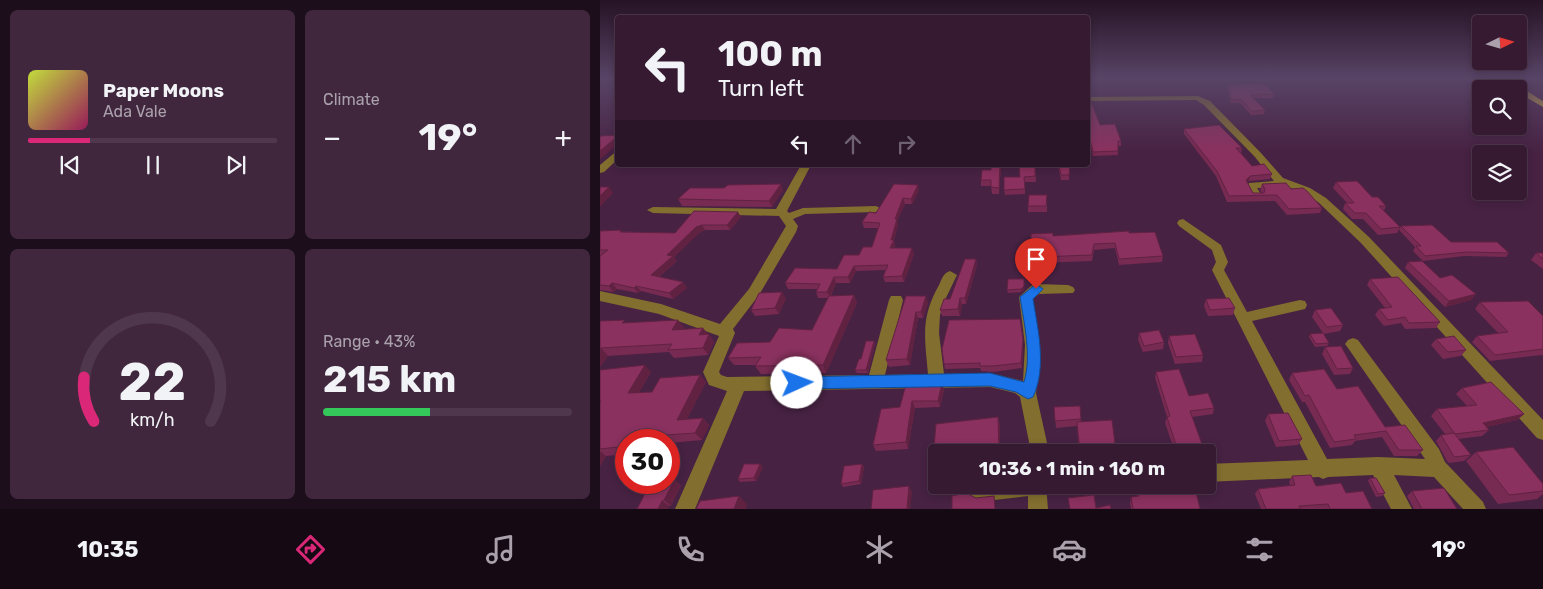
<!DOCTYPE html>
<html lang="en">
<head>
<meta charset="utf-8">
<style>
  :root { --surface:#351a32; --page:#40273e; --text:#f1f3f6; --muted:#aaa1ac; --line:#4f384d; --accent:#db2777 }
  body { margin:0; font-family:Rubik,sans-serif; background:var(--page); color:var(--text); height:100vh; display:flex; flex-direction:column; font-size:19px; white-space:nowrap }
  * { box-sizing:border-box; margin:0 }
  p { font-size:16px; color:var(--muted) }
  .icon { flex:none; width:28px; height:28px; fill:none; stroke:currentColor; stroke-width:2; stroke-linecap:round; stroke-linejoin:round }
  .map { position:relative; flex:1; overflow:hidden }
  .panel { display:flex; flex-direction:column; gap:10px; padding:10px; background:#1d0e1c; width:600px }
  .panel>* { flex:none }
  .hud { position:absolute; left:15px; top:15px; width:475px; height:152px; border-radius:5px; box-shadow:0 2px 8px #0003,0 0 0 1px var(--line); background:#351a32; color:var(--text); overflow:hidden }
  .needle { width:32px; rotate:85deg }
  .tools { position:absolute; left:872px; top:15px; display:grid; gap:10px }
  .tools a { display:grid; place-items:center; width:55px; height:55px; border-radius:5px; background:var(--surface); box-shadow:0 2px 8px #0003,0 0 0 1px var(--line); font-size:25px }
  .speed { position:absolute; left:15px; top:429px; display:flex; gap:10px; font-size:25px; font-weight:700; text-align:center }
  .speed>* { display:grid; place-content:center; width:65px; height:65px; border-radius:50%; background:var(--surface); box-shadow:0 2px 8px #0003,0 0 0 1px var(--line); line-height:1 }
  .speed .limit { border:8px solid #d22; background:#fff; color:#111 }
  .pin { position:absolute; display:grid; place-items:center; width:42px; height:42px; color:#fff; margin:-51px -21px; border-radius:50% 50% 50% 0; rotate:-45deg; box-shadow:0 0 5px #0007 }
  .pin .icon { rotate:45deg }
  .me { position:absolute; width:55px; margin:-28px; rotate:88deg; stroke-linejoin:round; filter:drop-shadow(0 0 4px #0008) }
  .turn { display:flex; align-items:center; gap:18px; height:105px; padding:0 20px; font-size:22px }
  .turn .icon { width:65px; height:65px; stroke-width:2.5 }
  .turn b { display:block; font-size:35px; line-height:42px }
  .lanes { display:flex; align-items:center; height:48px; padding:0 20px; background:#0003; justify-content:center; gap:25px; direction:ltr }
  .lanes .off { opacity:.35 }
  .big { font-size:38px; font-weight:700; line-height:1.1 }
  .panel .widget { flex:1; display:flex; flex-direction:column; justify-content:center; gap:8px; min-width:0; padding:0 18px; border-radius:8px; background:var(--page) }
  .panel .dial { align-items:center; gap:0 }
  .dial svg { height:130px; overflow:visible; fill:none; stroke:var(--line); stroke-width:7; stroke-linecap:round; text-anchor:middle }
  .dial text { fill:var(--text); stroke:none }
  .song { display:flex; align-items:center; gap:15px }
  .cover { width:60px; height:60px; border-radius:8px; background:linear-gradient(135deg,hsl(70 70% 55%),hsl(330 70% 35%)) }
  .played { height:5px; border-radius:2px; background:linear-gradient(90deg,var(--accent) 25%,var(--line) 25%) }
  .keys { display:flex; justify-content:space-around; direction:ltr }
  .heat { display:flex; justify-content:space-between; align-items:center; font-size:28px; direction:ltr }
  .charge { height:8px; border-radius:4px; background:linear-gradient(90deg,#34c759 43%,var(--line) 0) }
  .panel .tiles { flex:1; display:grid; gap:10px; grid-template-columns:repeat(2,1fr) }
  .trip { position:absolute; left:328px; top:444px; width:288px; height:50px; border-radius:5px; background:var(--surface); box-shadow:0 2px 8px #0003,0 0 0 1px var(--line); font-weight:700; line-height:50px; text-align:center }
  .tabs { display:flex; height:80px; justify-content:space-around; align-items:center; background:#150a14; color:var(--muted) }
  .tabs .icon { width:35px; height:35px }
  .tabs .selected { color:var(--accent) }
  .tabs b { font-size:22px; color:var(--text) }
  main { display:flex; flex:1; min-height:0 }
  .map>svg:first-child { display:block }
</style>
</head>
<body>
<main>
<section class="panel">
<div class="tiles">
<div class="widget">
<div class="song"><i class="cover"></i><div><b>Paper Moons</b><p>Ada Vale</p></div></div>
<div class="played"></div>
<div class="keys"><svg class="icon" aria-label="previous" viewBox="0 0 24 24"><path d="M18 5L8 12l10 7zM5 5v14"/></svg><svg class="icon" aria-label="pause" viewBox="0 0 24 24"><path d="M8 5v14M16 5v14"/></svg><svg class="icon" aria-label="next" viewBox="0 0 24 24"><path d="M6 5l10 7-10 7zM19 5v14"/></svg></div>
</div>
<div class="widget"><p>Climate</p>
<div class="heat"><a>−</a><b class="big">19°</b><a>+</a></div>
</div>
<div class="widget dial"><svg viewBox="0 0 100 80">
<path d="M14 69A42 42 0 1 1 86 69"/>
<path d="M14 69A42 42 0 0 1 8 42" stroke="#db2777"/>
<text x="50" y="56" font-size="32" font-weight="700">22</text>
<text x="50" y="72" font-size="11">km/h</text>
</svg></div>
<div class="widget"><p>Range · 43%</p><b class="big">215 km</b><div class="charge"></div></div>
</div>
</section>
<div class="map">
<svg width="943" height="509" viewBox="0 0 943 509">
  <rect width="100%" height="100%" fill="#472243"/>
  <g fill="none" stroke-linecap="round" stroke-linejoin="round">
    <path fill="#826e2e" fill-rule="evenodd" d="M598,96L610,101L661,153L683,178L710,188L726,198L769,237L943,420V440L937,438L761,243L718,202L702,192L688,187L657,188L662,196L661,198H653L646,187L649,183L674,181L655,157L604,105L596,100L488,101V97Z
      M18,150V159L4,172L0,173V165Z
      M201,165H211L187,211L189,213L203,208L276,206L282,209L276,212L205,214L193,219L198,226L196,232L159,295L133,329L135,333L119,372L121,375L127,377L269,375L289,300L291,296H301L303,300L285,375L328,374C325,337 320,319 339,285C342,279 343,273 350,271L357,275L344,302L340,315L339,333L344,374L390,373L423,381L425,345L419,297L431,286L436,284L468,285L473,287L475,290L473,293L439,294L433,299L440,357L436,393L449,452H431L420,397L415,393L390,387L144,391L95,509H75L127,391L109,385L103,372L119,336L59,314L0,301V291L61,304L120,324L149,289L186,226L179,216L53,213L47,210L53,207L176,209Z
      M583,219L621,245L628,262L624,270L647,312L700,300L705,301L707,305L705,309L652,321L727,459L778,457L825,459L748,348L745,344L748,340L753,338L758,340L839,449L845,462L883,502L886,509H863L834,477L794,475L812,509H791L773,475L728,477L723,479L719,477L606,482V464L708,460L612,270L616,262L612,250L579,226L577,223L579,220Z
      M371,485H446L448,509H428V496L377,502L370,499L367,492Z"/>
    <path fill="#caa93b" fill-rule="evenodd" d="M898,79C914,79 929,93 943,101V107L919,93V89H911Z"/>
  </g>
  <path fill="#772a52" d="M627,85L674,94L673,98H653L665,110L664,114L651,115L640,103H631L627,88Z
    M488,101L500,125L521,141V146H518V155L493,156L488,135Z
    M584,129L642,148L641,153L652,166L672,174L670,179L649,181L647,183L653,193H662L660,190L662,184L691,189L722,208L720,213L687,215L675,201L627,202L616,176L584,134Z
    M391,165H401L399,194H392L391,186H381V180L391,170Z
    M435,165L436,182H425V194L405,195L404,190Z
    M458,165H470L469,180H461Z
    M736,182L772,197L786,206L784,211L800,227L797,233L778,235L763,219H752L743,209L745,203H747L733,188Z
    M124,188L183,190L172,207L82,206L78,199Z
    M319,190L312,204H305L297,221L298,224L294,240L295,245L294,248L314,254L304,282H285L283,277L285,270L256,271L250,283H236L231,296L254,295L257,303L226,373L161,374L155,366L156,365H134L128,358L170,342L212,330L229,298H218L216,292L217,289H188L185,283L237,269L272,247L278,228H264L262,222L276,213Z
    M447,201V212H428V206Z
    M94,211L141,217L130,230H105L99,233L74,257L77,261L59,277L83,282L87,288L73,299L41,291L38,293L17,289L13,292L0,290V231L75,233Z
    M801,226L851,242L909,253L906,257L864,256L823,261L813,251L815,247L799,230Z
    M529,233L563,256L562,262L519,265L515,248L494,250L492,261L438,263V252L431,253V247L453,236Z
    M936,253H943V269L931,260Z
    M376,259L377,265L366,304H362L360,316H342L340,310L350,299Z
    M808,262L840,278L876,294L871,300L845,307L805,268Z
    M424,279V290L421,292L408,293L407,290Z
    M770,279L840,322L836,328L805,329L801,323L784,326L775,315L779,309L785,308L767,285Z
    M306,296L328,303L323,318H318L310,365L289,367L286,360Z
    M186,298L179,314L155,316L151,310Z
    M606,299L635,308L633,315L608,316L604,306Z
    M880,302L943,316V356L942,355L890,361L872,342L877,336L898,333L875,309Z
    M715,310L743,325L740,331L724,334L729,343L727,346L715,347L709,337L710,334L723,333L712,317Z
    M0,321L84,327L83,329L109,334L114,342L108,355L74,358L69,352L8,356L0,367Z
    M539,333L564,342L563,349L543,352L538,340Z
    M569,336L603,355L602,362L575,364L568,343Z
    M836,339L866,350L861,356L843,359L831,345Z
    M274,341L275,344L268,373H257L255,370L261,359Z
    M423,345L422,368L394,372L381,371L380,368L345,369L344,364Z
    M725,347L753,368L750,374L734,375L722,354Z
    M0,370L51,372L39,392H52L100,375L106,382L87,419L103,418L109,425L102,440L69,443V440H26V454L6,456L0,466Z
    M556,372L589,396L614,408L613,414L592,417L603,447L601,452H575L565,423L567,417L555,378Z
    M692,373L737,389L785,427L823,450L817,456H794L782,437L755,441L752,445L730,448L705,402H702L689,380Z
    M306,384L344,390L340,407L315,408L308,449L276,451L273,445L300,407Z
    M862,388L924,414L917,420L886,427L889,430L882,436L858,439L871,455L864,461L849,463L847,461L836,441L841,435L845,434L831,416L837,409L867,406L856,394Z
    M480,406L481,421L516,452H479L477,426L456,428L454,407Z
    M668,414L702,439L698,445L676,447L665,421Z
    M398,417L400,426V452H336V468L333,459L336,424Z
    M876,452L943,484V494L937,499L898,504L866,461Z
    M75,462L78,465L71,479L81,485L71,506H69L68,509L50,485H34L31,482H69Z
    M262,464L264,467L261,484L243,487L241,484Z
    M163,467L156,481L140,482L138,479Z
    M692,476L716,486L746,493L772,509H661L655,494L658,489L690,485L689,482Z
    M770,478L785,493L782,496L776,497L768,481Z
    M536,485H559L560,494L600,509H531L530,503L531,497H537Z
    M812,491L857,509H814L807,496Z"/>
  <path fill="#612242" d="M18,136V144L0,159V151Z
    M400,165H401L399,194V188Z
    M650,176L649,181L644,186L646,180Z
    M181,184L183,190L172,207L169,201Z
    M318,185L319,190L312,204L311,199Z
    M9,187L13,193L0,207V196Z
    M303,198L305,204L297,221L298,224L294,240L295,245L292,254L290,248L291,240L295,219Z
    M138,212L141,217L130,230L127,225Z
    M102,225L105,230L99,233L74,257L77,261L55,280L51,275L67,255L96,227Z
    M312,248L314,254L304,282L302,276Z
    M376,259L377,265L366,304L365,298Z
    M254,266L256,271L250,283L248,277Z
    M234,277L236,283L230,297L227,292Z
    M83,282L87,288L73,299L69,293Z
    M12,283L17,289L13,292L9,286Z
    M36,286L41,291L38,293L34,288Z
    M424,286V290L421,292V289Z
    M182,292L186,298L179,314L175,308Z
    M876,294L871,300L845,307L849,301Z
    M254,295L257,303L226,373L223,365Z
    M326,296L328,303L323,318L321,312Z
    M360,298L362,304L360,316L358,309Z
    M316,312L318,318L310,365L307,359Z
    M78,320L84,327L77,338L72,330Z
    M103,328L109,335H99Z
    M109,334L114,342L108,355L103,348Z
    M423,339V345L422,368L421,363Z
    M274,341L275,344L268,373L266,370Z
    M1,348L8,356L0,367V350Z
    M45,365L51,372L35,400L28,393Z
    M100,375L106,382L83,427L77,420Z
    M342,383L344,390L340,407L338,401Z
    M312,401L315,408L308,449L306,442Z
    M924,414L917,420L877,429L883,423Z
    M398,417L400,426V452H399Z
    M103,418L109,425L102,440L95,433Z
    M52,436L56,440H50Z
    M0,451L6,456L0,466Z
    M75,462L78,465L68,484L69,474Z
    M160,464L163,467L156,481L154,478Z
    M262,464L264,467L261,484L259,481Z
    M75,479L81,485L71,506L64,500Z
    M309,486L312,492L310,509H307Z
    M139,496L147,504L146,509H134Z
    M62,501L69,506L68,509H58Z"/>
  <path fill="#8a315f" stroke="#612242" d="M665,84L674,94L650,95L665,110L652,111L641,99L632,100L627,85Z
    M488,101H491L500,125L515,124L521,141H518V151L493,152L488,130Z
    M619,125L642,148H636L652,166L664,164L672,174L650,176L646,180L653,193H664L665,189L662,184L686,183L691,189L703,188L707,191L722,208L689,209L677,195L629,196L617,171L584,129Z
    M18,135V136L0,151V137L1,136Z
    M391,165H400L399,188L391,187V180H381L382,170H391Z
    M419,165H435V176L424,177L425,189L404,190V177H420Z
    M459,165H470L469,175H461Z
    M757,181L772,197H778L786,206H779L800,227L781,229L766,213H755L745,203H754L736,182Z
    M181,184L169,201L78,199L90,188H124L128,185Z
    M294,184L318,185L311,199L303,198L295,219H297L291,240H294L290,248H312L302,276L283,277L288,265L254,266L248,277H234L227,292H216L220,284L185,283L195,268L237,269L244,255H259L263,247H272L280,223L262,222L269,212L276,213Z
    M0,187H9L0,196Z
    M429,195H447L446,206H428Z
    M94,211L138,212L127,225H102L96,227L67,255L73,256L51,275L83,282L69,293L36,286L34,288L12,283L9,286L0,285V256L8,250H0V231L21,230L20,232L75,233Z
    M832,225L851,242H897L909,253L867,252L825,256L816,246H821L801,226Z
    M529,231V233L555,232L563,256L519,259L515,243L494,244L492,255L438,257V246L431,247V234L453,233V236Z
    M936,253H943V259Z
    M365,259H376L365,298H360L358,309L340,310L344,299H350Z
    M822,261L840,278L852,275L876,294L849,301L808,262Z
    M798,277L840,322L809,323L805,317L788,320L779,309L792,307L770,279Z
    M408,279H424V286L421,289L407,290Z
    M182,292L175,308L151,310L159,293Z
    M254,295L223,365L155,366L161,357L128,358L137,343L170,342L179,328L212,330L229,296Z
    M306,296H326L321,312H316L307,359L286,360Z
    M629,298L635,308L610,310L606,299Z
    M928,301L943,316V349L895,355L877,336L908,332L880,302Z
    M731,308L743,325L727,327L715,310Z
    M420,319L423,339L421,363L393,366H380V363L344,364L342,349L349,320Z
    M25,320L22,323L78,320L72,330L103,328L99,335L109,334L103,348L68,350L72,344L1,348L0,350V321Z
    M559,330L564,342L544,346L539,333Z
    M723,333L729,343L716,344L710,334Z
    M595,334L603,355L576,357L569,336Z
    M854,336L866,350L848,352L836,339Z
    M266,341H274L266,370H255L259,359H261Z
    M741,346L753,368L737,369L725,347Z
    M45,365L28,393L52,392L60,378L100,375L77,420L103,418L95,433L52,436L50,440H26V446L0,449V403L1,401H0V370Z
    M579,369L589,396L608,393L614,408L590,411L603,447L578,451L567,417L570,416L556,372Z
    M724,369L737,389L758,386L785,427L805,425L823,450H799L786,431L754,435L756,439L734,442L709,395L705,396L692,373Z
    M891,382L924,414L883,423L889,430L855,434L837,409L877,405L862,388Z
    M342,383L338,401H312L306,442L273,445L281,409L300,407L306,384Z
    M480,406L481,419L455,421L454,407Z
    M688,413L702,439L679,441L668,414Z
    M398,417L399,452H336V459H333L336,424Z
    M512,420L516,452H480L477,422Z
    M854,433L871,455L855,457L853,455L841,435Z
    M913,447L943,484V491L909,495L876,452Z
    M75,462L69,474V463Z
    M144,464H160L154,478L138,479Z
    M262,464L259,481L241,484L244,466Z
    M711,475L716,486L741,483L746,493L763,491L772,509H730L728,504L699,506L700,509H666L658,489L695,485L692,476Z
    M770,478H776L785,493L778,494Z
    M75,479L64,500L62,501L58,509H37L51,482H69V480Z
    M537,485H559L560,494L596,492L600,509H533L531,497L539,496Z
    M309,486L307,509H271L273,490Z
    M844,488L857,509H822L812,491Z
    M366,493L376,498L394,496L395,509H352V496Z
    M494,495L496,508L510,505L511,509H470L468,498Z
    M139,496L134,509H96L100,501Z"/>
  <linearGradient id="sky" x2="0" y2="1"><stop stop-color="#271325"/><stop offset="0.52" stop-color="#584466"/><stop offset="1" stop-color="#584466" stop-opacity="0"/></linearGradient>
  <rect width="943" height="151" fill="url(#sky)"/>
  <path fill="#1a73e8" stroke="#114b97" d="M436,284L443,289L433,299C438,330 447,367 433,397L428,399L416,392L390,386L197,389L192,387L190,383L192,378L197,377L390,373L424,382C432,356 424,323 420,297Z"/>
</svg>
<div class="tools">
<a><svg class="needle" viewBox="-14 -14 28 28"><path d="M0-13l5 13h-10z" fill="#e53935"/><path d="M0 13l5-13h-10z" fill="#aaa1ac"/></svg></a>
<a><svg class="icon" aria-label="search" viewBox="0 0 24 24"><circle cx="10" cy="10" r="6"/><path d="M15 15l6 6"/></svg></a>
<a><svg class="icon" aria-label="layers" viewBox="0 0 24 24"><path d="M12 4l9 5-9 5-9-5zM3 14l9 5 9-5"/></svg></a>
</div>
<div class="speed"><div class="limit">30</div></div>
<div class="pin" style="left:436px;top:289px;background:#d93025"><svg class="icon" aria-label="arrive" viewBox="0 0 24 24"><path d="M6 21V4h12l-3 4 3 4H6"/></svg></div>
<svg class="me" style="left:197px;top:383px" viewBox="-20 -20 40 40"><circle r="19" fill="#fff"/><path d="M0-13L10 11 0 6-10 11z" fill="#1a73e8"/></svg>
<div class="trip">10:36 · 1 min · 160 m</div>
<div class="hud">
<div class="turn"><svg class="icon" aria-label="left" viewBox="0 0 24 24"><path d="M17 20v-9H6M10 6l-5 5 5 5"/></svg><div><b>100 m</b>Turn left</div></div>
<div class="lanes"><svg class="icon" aria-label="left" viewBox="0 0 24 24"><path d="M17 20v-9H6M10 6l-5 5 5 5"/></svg><svg class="icon off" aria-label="ahead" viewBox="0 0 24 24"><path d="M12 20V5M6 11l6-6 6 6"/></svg><svg class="icon off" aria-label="right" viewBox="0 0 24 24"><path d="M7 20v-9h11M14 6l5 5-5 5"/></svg></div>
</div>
</div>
</main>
<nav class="tabs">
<b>10:35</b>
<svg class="icon selected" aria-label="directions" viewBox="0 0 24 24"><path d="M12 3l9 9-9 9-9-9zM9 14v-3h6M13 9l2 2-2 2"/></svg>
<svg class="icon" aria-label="music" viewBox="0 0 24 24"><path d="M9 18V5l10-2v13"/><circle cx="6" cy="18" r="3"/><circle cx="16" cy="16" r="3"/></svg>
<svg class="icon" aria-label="phone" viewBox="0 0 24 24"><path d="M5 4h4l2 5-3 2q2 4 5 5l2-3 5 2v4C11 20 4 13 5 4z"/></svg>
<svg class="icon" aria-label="climate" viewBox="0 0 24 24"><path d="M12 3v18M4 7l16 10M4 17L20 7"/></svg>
<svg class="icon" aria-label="car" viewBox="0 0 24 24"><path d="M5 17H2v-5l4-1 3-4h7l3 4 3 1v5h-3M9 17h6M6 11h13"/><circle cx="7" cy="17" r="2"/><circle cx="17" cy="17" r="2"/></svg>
<svg class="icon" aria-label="filters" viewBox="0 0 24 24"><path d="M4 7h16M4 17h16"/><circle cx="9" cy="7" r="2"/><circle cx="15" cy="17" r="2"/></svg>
<b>19°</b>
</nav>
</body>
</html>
